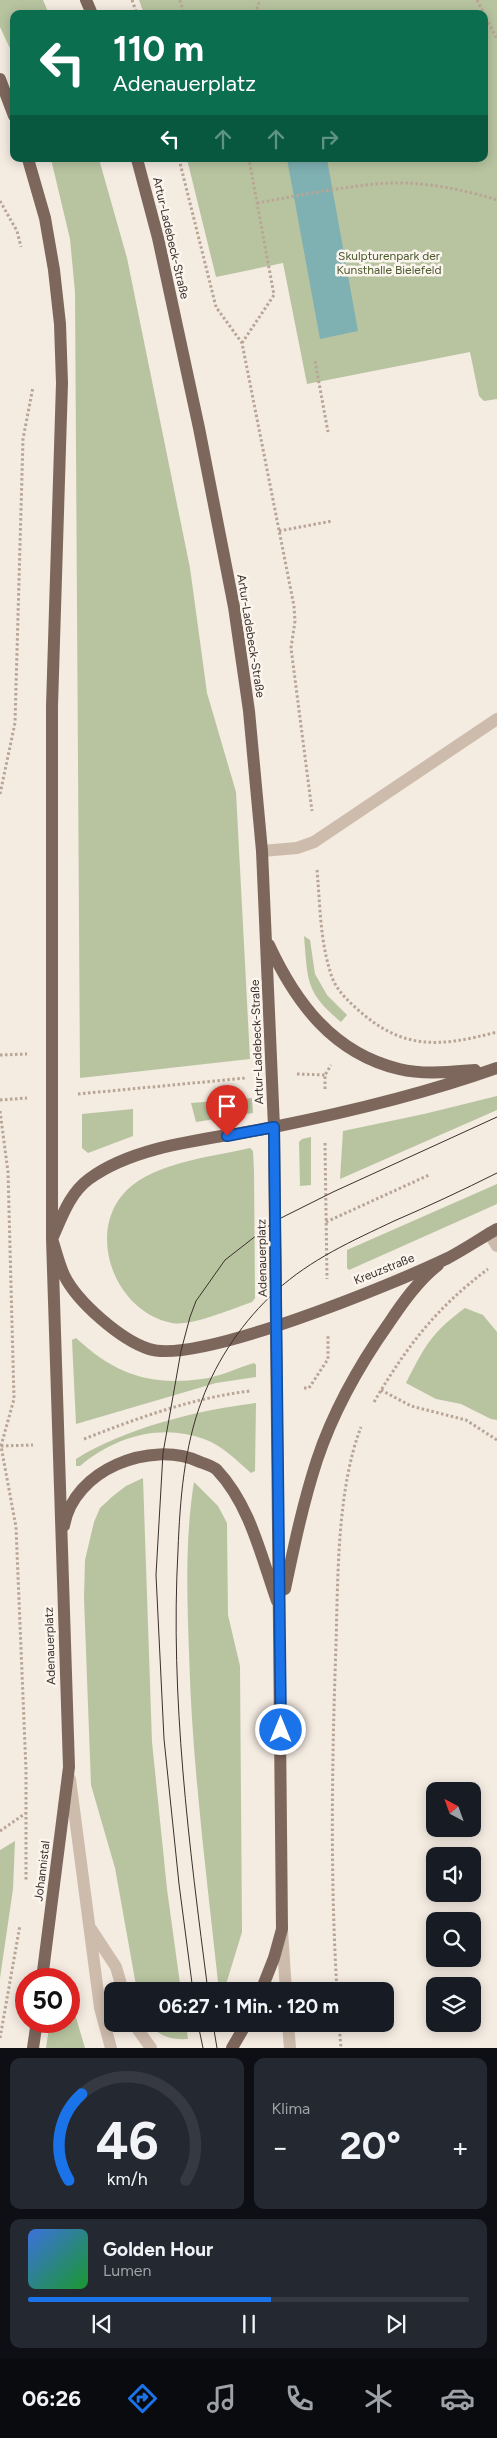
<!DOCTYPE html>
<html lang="de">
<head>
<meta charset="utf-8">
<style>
  :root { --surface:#171b24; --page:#242831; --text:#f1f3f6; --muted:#9ea1a6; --line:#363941; --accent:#1a73e8 }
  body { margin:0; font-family:Figtree,sans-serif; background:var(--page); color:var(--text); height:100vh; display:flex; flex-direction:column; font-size:19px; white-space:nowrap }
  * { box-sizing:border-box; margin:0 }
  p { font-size:16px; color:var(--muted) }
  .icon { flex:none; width:28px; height:28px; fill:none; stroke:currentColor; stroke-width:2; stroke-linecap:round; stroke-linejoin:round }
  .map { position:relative; height:2048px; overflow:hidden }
  .drawer { display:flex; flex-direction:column; gap:10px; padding:10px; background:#0d0f14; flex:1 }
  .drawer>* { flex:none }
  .guide { position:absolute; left:10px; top:10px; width:478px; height:152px; border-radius:10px; box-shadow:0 2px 12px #0003; background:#0b6e4f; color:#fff; overflow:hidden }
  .needle { width:32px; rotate:319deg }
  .controls { position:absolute; left:426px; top:1782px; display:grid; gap:10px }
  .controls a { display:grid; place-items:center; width:55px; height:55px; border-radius:10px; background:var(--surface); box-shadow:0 2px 12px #0003; font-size:25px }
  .speed { position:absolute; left:15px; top:1968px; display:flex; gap:10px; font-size:25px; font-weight:700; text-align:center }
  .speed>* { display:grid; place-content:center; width:65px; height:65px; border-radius:50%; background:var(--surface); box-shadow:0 2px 12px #0003; line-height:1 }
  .speed .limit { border:8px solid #d22; background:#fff; color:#111 }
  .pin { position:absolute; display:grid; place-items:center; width:42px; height:42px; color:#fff; margin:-51px -21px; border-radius:50% 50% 50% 0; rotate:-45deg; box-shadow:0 0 5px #0007 }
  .pin .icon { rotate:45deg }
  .me { position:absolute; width:55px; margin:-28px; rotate:0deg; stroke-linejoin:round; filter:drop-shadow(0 0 4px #0008) }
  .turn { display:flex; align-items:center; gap:18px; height:105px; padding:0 20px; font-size:22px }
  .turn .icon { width:65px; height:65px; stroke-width:2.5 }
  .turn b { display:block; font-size:35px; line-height:42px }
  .lanes { display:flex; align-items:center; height:48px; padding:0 20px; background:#0003; justify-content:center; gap:25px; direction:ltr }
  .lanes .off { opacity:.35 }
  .big { font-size:38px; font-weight:700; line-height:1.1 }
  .drawer .card { flex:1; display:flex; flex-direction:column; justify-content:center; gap:8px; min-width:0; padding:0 18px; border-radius:10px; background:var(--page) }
  .drawer .dial { align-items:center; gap:0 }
  .dial svg { height:130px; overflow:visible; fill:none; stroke:var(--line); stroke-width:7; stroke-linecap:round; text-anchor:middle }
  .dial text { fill:var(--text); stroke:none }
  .song { display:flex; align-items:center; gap:15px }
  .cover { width:60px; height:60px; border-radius:8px; background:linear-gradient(135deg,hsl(220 70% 55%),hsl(130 70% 35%)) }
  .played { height:5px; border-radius:2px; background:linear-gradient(90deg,var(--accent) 55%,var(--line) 55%) }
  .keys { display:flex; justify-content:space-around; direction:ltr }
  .heat { display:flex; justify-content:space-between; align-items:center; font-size:28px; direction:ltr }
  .drawer .tiles { flex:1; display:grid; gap:10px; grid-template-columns:1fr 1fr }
  .card:last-child { grid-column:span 2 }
  .trip { position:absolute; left:104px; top:1982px; width:290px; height:50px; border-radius:10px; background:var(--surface); box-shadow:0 2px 12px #0003; font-weight:700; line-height:50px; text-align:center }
  .menu { display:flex; height:80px; justify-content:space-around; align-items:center; background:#090b0e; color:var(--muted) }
  .menu .icon { width:35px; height:35px }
  .menu .current { color:var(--accent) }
  .menu b { font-size:22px; color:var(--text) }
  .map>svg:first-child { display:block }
</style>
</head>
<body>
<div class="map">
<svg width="497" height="2048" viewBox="0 0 497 2048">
  <rect width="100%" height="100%" fill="#f4ebe1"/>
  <path fill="#b8c4a0" d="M0,0H43L49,14H14V57L0,27Z
    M139,0H497V399L484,401L479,396L470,352L307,384L283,263L216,277L187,159H484V14H144Z
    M51,159H99L127,258L190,568L207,693L236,792L250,1059L80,1078L75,292L70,239Z
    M304,936L310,940L315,974L327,995L347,1015L341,1022C305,992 308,981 304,936Z
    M497,1096V1110L340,1179L343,1131L424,1114Z
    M252,1098L253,1113L196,1122L191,1103Z
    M133,1109V1136L88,1153L82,1148V1114Z
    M311,1137V1185L300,1186L299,1142L302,1139Z
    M250,1148L253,1151L254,1171L255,1298L252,1302C234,1308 190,1327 172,1323C111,1311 82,1223 134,1184C163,1162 215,1156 250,1148Z
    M497,1184V1204L349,1270L347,1268V1250Z
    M465,1308L483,1315L497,1332V1420L491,1419L461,1404L436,1399L406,1383C425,1346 431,1333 465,1308Z
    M76,1338C115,1374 149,1386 202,1379C219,1377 237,1368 254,1363L256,1365V1377L216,1383L76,1424L72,1340Z
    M256,1403L255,1471L251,1473C237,1461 222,1445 204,1439C161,1423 114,1437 80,1466H76V1459C125,1428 199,1410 256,1403Z
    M143,1478L152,1742L167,1889L181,1991H137L115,1868L91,1785L84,1598L85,1560L94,1522L100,1508L113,1496L126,1486Z
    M194,1482L218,1506L227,1523L228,1615L240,1666L242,1932L224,1991H219C207,1878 192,1766 189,1652C187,1595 185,1539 194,1482Z
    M15,1841L13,1889L0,1978V1850Z
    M69,1994L85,2048H46L50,2021H69Z
    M148,2024H186L188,2039C170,2040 160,2036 148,2024Z"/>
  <path fill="#7fb0b2" d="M287,159H327L358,331L320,339Z"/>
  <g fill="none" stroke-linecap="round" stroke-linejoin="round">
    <path stroke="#b9a596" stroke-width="3" stroke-dasharray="2.5 2.5" stroke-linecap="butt" d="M132,0L137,14
      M180,0L184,14
      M477,0L497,39
      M255,14L260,0
      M179,159L216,307L242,343L294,606L295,621L291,648L312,811
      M0,201L17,231L21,247
      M257,203C296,196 336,188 375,184C416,180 459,188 497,200
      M242,343L274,295L249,159
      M315,361L328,432
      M279,531L332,521
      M0,794L15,723L23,439L33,387
      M317,870C320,903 320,939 330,971C334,987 344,997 356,1008C403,1051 439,1047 497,1032
      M0,1055L27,1054
      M297,1074L325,1075
      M325,1089V1075L331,1065
      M78,1094L246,1078
      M0,1100L27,1098
      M0,1111L8,1172L14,1399L1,1446L16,1527L26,1770V1880
      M325,1143L327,1279
      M326,1222L429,1175
      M304,1388H309L328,1359V1335
      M381,1390L411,1406L466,1420L497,1440
      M374,1402C407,1346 436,1308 488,1269
      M84,1439C138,1418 192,1398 250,1391
      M1,1446L33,1445
      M0,1831L26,1813
      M337,1991C330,1875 332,1760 336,1644C338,1577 337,1489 361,1427
      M339,2024L341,2048
      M0,2038L20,1925"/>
    <path stroke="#cdbbac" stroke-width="12" d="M262,851L297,848L314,842L497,719
      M489,1233L497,1246
      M70,1779L100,2008L111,2048
      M91,1929L116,1967L123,1991
      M282,1931L286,1991
      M134,2024L151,2048
      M288,2024L290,2048"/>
    <path stroke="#7d675c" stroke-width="12" d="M86,0L92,14
      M0,79L14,116
      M28,159L45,218L54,270L60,324L62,383L52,706V1239L69,1767L42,1979
      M137,159L158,238L199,428L234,607L249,711L262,851L274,1127L282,1929L274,1958L261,1991
      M269,945C296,1003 333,1053 399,1069C424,1075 450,1072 475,1070
      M497,1068C424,1094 349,1112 274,1127C215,1139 138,1143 89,1179C69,1194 62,1217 52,1239C56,1251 59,1264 64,1275C77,1302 121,1340 149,1349C198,1365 396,1283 448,1258C465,1249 481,1238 497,1229
      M64,1526C73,1470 151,1439 200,1462C206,1464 213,1466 217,1470C250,1505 261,1556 277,1601
      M285,1589C294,1546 303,1503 317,1460C333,1412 360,1364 389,1323C403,1302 418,1281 438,1265
      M33,2048L37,2021
      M232,2048L246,2024"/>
    <path stroke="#3b302b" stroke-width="1" d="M193,1991L179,1884L164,1739L156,1575L163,1453L181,1351L190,1317L196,1301L225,1260L275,1221L333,1192L497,1117
      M208,1991C189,1845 170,1697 178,1550C180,1500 184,1447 202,1400C217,1359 244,1320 276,1291C311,1259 352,1241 394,1221C429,1206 463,1190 497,1173
      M198,2024L203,2048
      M213,2024L217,2048"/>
  </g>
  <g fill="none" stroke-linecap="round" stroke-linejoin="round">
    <defs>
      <path id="route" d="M227,1136L274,1127L281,1730"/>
    </defs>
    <use href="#route" stroke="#114b97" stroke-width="12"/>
    <use href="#route" stroke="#1a73e8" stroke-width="9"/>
  </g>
  <g text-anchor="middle" stroke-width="5" stroke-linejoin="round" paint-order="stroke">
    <g font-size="12" fill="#3b302b" stroke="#fbf5ee">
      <text transform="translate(171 238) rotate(77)" y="4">Artur-Ladebeck-Straße</text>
      <text transform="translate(251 636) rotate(81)" y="4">Artur-Ladebeck-Straße</text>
      <text transform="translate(257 1042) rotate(-92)" y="4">Artur-Ladebeck-Straße</text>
      <text transform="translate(262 1258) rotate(-91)" y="4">Adenauerplatz</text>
      <text transform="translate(384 1269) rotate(-22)" y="4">Kreuzstraße</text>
      <text transform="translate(50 1646) rotate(-92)" y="4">Adenauerplatz</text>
      <text transform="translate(42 1871) rotate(-83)" y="4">Johannistal</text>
    </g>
    <g font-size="12" fill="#4a5a2e" stroke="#fbf5ee">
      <text x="389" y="260">Skulpturenpark der<tspan x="389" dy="14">Kunsthalle Bielefeld</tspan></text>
    </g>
  </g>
</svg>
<div class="controls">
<a><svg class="needle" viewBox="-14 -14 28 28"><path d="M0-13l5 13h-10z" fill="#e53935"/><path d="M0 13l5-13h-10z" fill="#9ea1a6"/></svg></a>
<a><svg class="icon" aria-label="sound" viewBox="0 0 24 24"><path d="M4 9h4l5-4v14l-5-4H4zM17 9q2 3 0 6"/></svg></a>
<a><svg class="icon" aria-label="search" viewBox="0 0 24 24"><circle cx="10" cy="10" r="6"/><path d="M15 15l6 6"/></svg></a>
<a><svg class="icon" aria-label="layers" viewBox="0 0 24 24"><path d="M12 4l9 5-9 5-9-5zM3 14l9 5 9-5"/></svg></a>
</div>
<div class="speed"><div class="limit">50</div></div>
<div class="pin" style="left:227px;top:1136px;background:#d93025"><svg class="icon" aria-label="arrive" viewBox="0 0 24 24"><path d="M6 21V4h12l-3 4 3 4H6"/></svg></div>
<svg class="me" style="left:281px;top:1730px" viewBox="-20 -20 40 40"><circle r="17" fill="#1a73e8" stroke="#fff" stroke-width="3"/><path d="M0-11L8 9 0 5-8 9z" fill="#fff"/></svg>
<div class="trip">06:27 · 1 Min. · 120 m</div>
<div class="guide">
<div class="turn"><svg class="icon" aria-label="left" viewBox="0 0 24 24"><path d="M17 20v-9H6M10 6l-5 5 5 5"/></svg><div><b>110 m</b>Adenauerplatz</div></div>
<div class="lanes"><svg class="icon" aria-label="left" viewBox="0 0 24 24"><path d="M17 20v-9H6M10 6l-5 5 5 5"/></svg><svg class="icon off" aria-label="ahead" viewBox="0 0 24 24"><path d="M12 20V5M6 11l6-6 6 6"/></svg><svg class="icon off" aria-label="ahead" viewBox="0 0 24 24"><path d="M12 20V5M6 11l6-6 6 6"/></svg><svg class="icon off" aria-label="right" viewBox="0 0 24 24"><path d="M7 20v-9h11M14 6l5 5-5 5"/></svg></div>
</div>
</div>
<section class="drawer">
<div class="tiles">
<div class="card dial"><svg viewBox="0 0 100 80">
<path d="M14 69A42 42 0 1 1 86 69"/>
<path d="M14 69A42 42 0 0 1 22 16" stroke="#1a73e8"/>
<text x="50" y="56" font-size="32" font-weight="700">46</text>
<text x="50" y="72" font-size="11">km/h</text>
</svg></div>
<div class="card"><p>Klima</p>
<div class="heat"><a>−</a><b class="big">20°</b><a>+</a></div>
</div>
<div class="card">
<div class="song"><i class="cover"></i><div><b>Golden Hour</b><p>Lumen</p></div></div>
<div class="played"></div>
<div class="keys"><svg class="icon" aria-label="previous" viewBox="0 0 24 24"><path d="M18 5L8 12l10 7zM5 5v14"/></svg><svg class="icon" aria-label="pause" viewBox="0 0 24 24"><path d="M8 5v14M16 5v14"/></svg><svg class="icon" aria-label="next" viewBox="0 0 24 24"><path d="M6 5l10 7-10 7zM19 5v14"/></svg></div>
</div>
</div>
</section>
<nav class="menu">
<b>06:26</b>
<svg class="icon current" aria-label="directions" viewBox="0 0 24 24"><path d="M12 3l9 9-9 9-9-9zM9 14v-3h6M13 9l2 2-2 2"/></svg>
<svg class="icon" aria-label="music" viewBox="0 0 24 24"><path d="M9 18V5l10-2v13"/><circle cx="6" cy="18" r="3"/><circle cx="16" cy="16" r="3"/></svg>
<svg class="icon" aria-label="phone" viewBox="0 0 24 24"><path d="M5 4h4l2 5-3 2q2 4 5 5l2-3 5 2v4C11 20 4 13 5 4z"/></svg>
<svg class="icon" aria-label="climate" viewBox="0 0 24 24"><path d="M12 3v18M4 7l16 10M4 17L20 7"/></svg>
<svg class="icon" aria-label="car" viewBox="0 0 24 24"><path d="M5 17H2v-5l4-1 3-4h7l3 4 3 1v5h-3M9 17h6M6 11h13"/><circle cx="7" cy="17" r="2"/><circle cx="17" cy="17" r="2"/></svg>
</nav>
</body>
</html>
